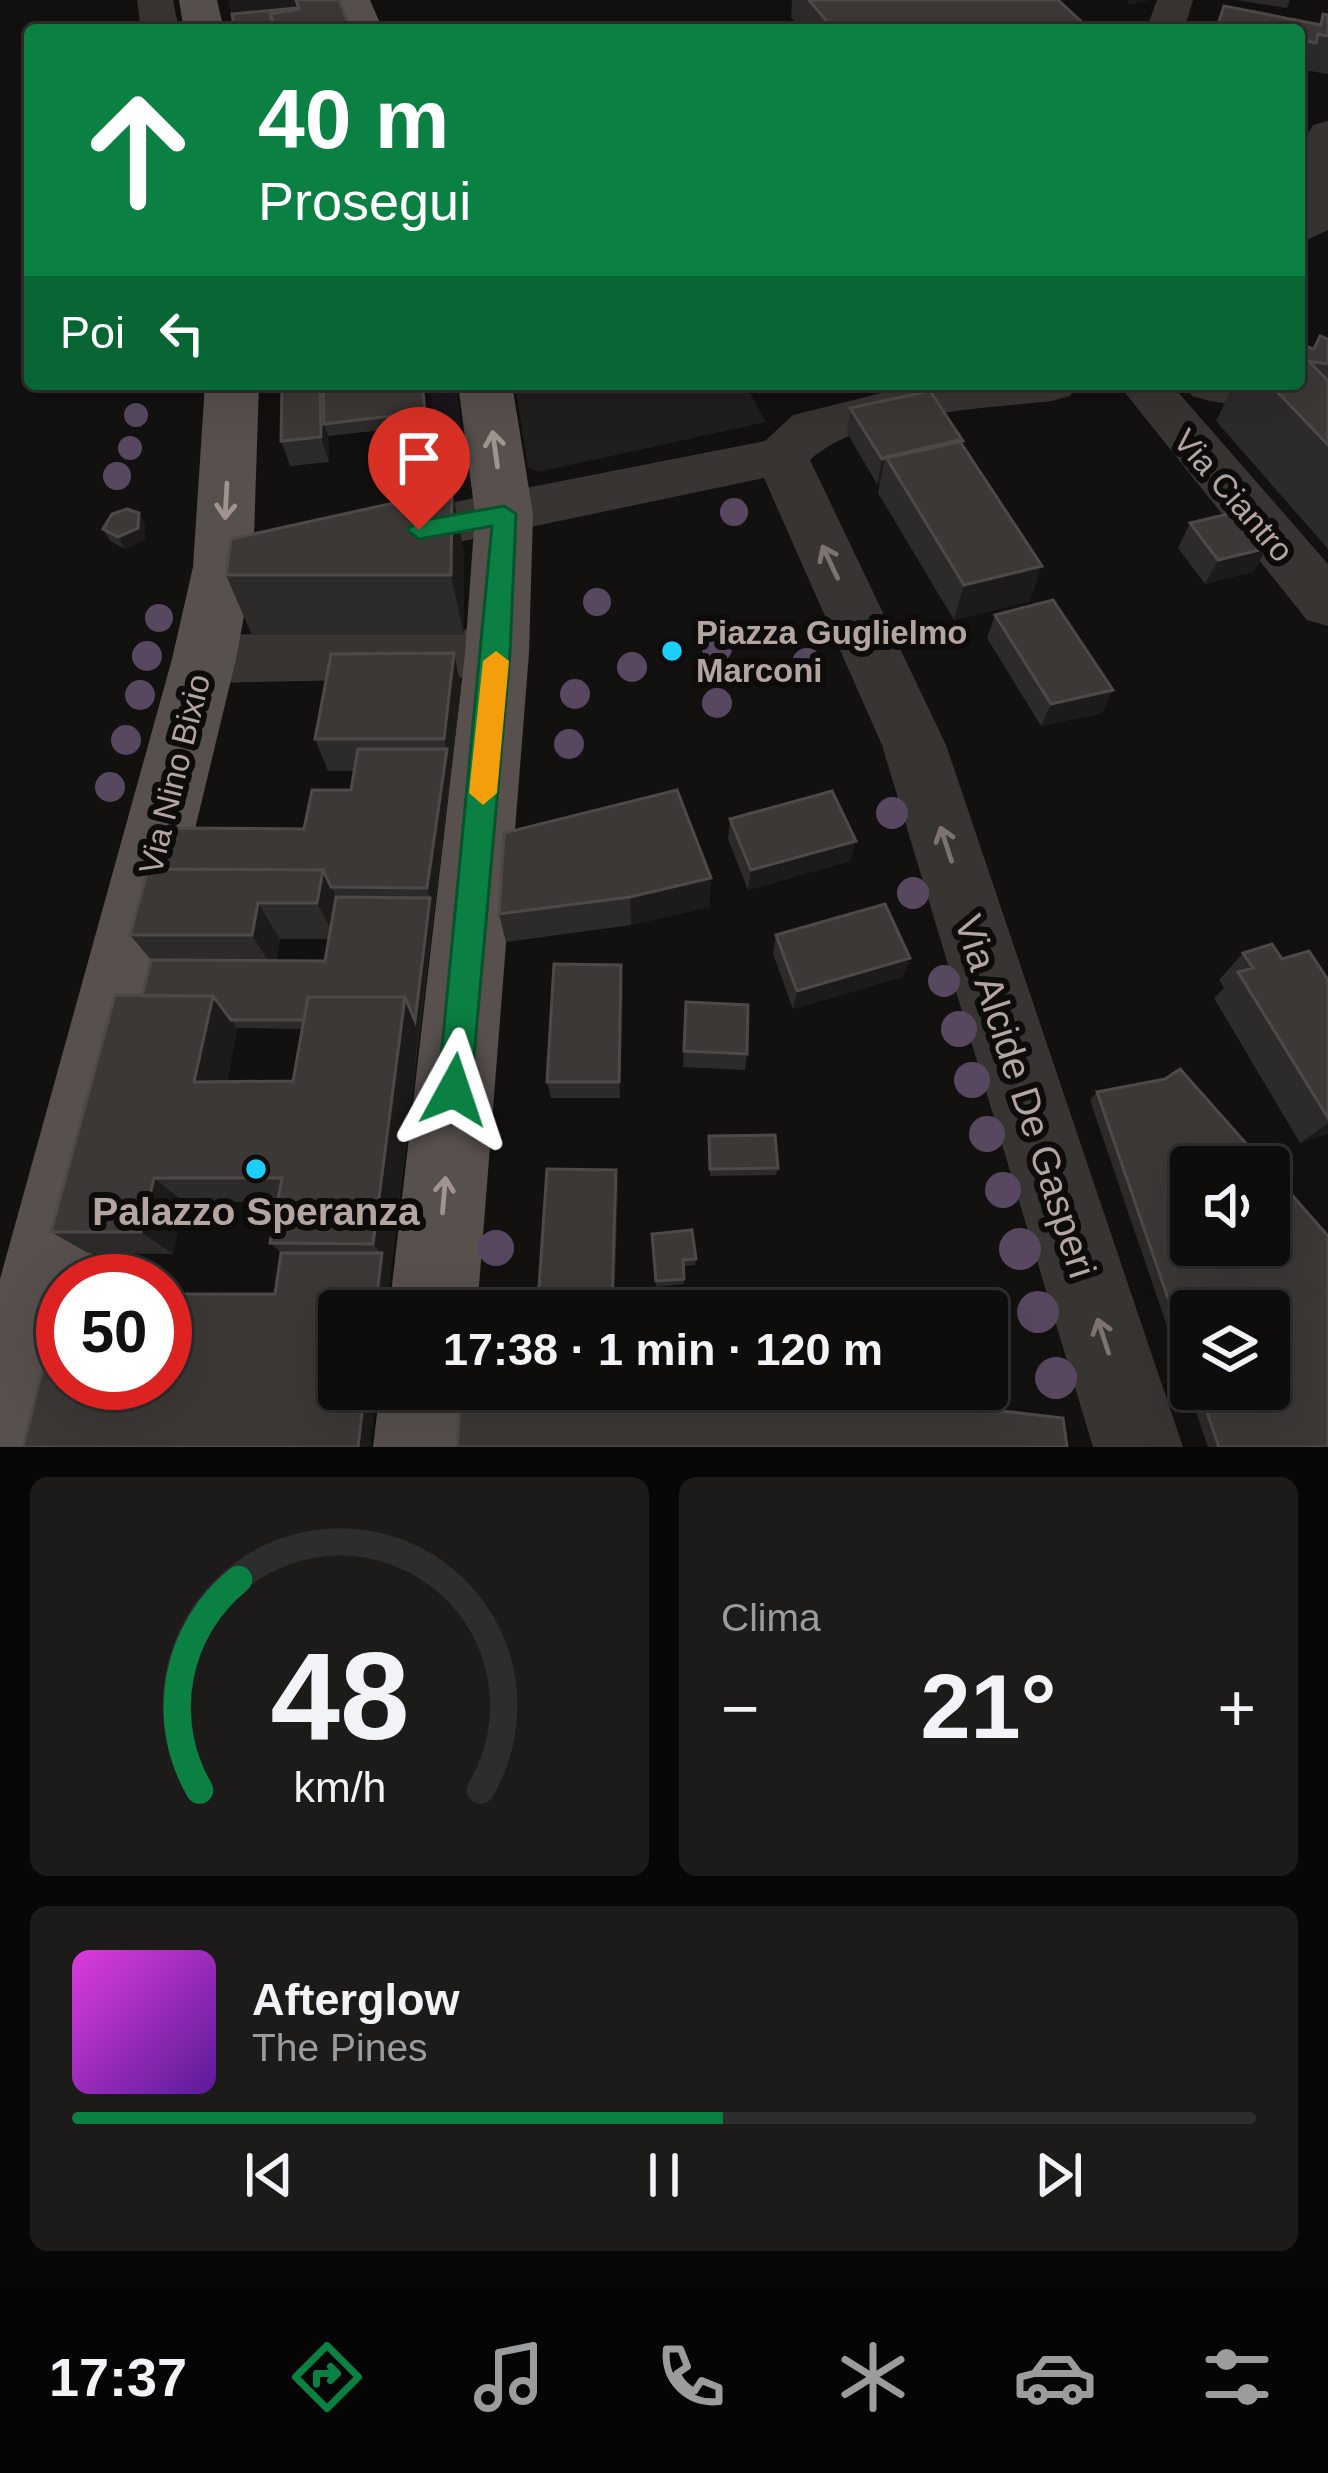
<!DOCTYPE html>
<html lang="it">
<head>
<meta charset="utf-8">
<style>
  :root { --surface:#0e0d0c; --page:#1c1b1a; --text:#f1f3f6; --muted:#9b9c9d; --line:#2e2d2d; --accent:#0b8043 }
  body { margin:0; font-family:Arial,sans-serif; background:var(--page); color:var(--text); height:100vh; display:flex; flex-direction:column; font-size:45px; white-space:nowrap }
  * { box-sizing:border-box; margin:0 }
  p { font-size:39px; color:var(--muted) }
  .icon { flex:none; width:66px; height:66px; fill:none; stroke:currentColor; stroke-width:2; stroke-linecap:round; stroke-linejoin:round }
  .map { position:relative; height:1447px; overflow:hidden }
  .sheet { display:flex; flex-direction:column; gap:30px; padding:30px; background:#080707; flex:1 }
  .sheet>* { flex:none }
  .hud { position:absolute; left:24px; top:24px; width:1281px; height:366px; border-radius:12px; box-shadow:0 12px 48px #0002,0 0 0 3px var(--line); background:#0b8043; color:#fff; overflow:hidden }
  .buttons { position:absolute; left:1170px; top:1146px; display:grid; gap:24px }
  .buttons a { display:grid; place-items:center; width:120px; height:120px; border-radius:12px; background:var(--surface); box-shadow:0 12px 48px #0002,0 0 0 3px var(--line); font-size:60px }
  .speed { position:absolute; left:36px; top:1254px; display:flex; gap:24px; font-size:60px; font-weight:700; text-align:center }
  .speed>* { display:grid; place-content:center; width:156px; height:156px; border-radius:50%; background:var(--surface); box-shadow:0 12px 48px #0002,0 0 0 3px var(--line); line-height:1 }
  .speed .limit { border:18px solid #d22; background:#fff; color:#111 }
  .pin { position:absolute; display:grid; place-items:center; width:102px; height:102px; color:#fff; margin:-123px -51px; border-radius:50% 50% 50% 0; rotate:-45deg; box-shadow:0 0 12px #0007 }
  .pin .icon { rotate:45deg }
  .me { position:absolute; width:132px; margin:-66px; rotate:5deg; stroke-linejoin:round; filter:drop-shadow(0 0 9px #0008) }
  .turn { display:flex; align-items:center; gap:42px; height:252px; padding:0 36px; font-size:54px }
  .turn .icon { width:156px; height:156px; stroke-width:2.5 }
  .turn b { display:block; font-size:84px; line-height:102px }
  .then { display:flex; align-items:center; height:114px; padding:0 36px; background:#0003; gap:24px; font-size:45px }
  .big { font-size:90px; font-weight:600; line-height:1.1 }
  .sheet .tile { flex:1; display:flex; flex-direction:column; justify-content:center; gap:18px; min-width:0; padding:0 42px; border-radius:18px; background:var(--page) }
  .sheet .dial { align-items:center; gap:0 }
  .dial svg { height:312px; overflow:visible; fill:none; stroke:var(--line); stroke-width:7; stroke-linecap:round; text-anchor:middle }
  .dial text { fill:var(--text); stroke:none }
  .song { display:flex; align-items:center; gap:36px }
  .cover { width:144px; height:144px; border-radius:18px; background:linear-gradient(135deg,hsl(300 70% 55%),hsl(270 70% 35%)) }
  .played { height:12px; border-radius:6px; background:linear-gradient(90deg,var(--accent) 55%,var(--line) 55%) }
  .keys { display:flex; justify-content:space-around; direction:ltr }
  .heat { display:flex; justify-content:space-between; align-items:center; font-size:66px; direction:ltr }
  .sheet .tiles { flex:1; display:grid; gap:30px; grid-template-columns:1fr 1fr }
  .tile:last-child { grid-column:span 2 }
  .trip { position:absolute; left:318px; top:1290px; width:690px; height:120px; border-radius:12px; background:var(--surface); box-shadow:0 12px 48px #0002,0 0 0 3px var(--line); font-weight:600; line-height:120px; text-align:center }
  .tab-bar { display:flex; height:192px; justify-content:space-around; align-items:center; background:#060505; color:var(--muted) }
  .tab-bar .icon { width:84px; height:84px }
  .tab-bar .active { color:var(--accent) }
  .tab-bar b { font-size:54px; color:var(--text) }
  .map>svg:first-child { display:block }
</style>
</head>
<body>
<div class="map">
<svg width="1328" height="1447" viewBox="0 0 1328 1447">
  <rect width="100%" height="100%" fill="#121110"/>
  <path fill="#1f1e1c" d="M515,384H745L766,422L538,472L528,467Z"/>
  <path fill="#1b161d" d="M430,384H456L463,447C429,443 433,412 430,384Z"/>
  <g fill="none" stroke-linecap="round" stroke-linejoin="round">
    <path fill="#373431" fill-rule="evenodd" d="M137,0H173L179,30H141Z
      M1157,0H1193L1184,30H1146Z
      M1328,121V230L1309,239L1299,236C1299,201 1292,155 1313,125Z
      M1299,381L1328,386V420L1210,401L1192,396L1185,384Z
      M918,384H1077L1070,396L1052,401C982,409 862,412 810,460L946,745L1183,1447H1093L882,745L764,478L378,559L358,553L350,538L358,523L378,517L765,441L793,415Z
      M1118,384H1171L1328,564V626L1307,620Z
      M497,629L518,636L527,653L518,670L497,677L204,683L183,676L174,659L183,642L204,635Z"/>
    <path fill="#57504d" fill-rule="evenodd" d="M179,0H217L224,30H184Z
      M332,0H370L383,30H343Z
      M205,384H259L253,567L236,659L86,1281H63V1379L47,1447H0V1279L172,659L193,567Z
      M458,384H512L533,514L529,653L477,1311H389L465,653L475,514Z
      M380,1389H472L467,1447H373Z"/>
  </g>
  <g fill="#574860">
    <circle cx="136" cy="415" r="12"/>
    <circle cx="130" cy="448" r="12"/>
    <circle cx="117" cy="476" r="14"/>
    <circle cx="734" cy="512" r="14"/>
    <circle cx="597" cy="602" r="14"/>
    <circle cx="159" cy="618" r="14"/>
    <circle cx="717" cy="648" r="15"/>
    <circle cx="147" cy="656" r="15"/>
    <circle cx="807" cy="663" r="15"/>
    <circle cx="632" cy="667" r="15"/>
    <circle cx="575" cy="694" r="15"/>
    <circle cx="140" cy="695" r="15"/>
    <circle cx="717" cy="703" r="15"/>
    <circle cx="126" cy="740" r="15"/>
    <circle cx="569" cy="744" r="15"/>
    <circle cx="110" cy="787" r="15"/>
    <circle cx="892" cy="813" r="16"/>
    <circle cx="913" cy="893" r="16"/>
    <circle cx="944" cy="981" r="16"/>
    <circle cx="959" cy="1029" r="18"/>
    <circle cx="972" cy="1080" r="18"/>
    <circle cx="987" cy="1134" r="18"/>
    <circle cx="1003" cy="1190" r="18"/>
    <circle cx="1020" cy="1249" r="21"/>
    <circle cx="496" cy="1248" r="18"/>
    <circle cx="1038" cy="1312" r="21"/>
    <circle cx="1056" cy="1378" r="21"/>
  </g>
  <path fill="#2d2b29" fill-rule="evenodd" d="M792,0H1058L1086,26L1085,30H801L791,17Z
    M1236,0H1290L1287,8Z
    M1224,6L1319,24L1323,14L1328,15V74L1304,70L1299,78V30H1215Z
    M1328,339V549L1216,421L1234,384H1299L1314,349Z
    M424,384L428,425L328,436L329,462L290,466L281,441Z
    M850,408L963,441L962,445L1030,601L954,620L878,493L880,483L877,484L847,433Z
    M139,513L145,525V540L125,549L110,541L103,529Z
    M1190,523L1267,548L1253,572L1205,584L1178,548Z
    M464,551V635H252L226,575Z
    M995,615L1102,713L1041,726L987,638Z
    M454,653L461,687L386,1311L339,1389H377L370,1447L275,1294L281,1253L270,1243L278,1202H184L173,1254L88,1253L51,1232L142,996L151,960L130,935L304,829L351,790L354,771H328L315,739ZM280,939H329L325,961H276ZM237,1028L302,1029L293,1081L227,1082Z
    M730,819L856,841L850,861L748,890L728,839Z
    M711,878L709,907L631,925L506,942L499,914Z
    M776,935L910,958L902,977L793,1009L773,954Z
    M1243,953L1282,959L1328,980V1133L1300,1143L1214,998L1224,988L1219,980Z
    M623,983L620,1098H551L547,1082Z
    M686,1002L747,1054L745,1070L683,1067Z
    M1097,1092L1328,1447H1208L1090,1100ZM1191,1311L1269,1389H1191Z
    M709,1136L778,1168L776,1175L710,1176Z
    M618,1183L614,1311H542L538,1302Z
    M652,1234L696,1259L695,1265L683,1266L684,1284L656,1287Z"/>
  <path fill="#1c1b1a" d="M228,0H295L297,11L233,20Z
    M1128,0H1151L1127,5Z
    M320,384H326L324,424L328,436L329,462L321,437Z
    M885,458L880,483L877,484L882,459Z
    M452,490L464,551V635L451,575Z
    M139,513L145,525V540L125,549L118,537Z
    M1267,548L1253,572L1205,584L1218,560Z
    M1042,566L1030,601L954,620L964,585Z
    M454,653L461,687L419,1030L415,1021L430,898L427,888L447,749L444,739Z
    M1113,690L1102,713L1041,726L1051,704Z
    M856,841L850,861L748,890L751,870Z
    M323,870L341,907L336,939L317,903Z
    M711,878L709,907L631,925L630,897Z
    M258,903L280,939L274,970L252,935Z
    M910,958L902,977L793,1009L797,991Z
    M621,965L623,983L620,1098L619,1082Z
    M213,996L237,1028L221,1110L194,1082Z
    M405,997L419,1030L386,1311H375L382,1253L373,1244Z
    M1328,1123V1133L1300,1143Z
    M616,1170L618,1183L613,1311L612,1304Z
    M154,1178L184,1202L173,1254L141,1232Z
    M365,1389H377L370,1447H358Z"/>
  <path fill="#3c3836" stroke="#4e4946" stroke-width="3" d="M296,0H339L351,30H309L308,28L277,30L270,14L299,9Z
    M809,0H1058L1086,26L1063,30H834Z
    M1224,6L1321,25L1323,14L1328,15V36L1318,34L1316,43L1299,39V30H1250L1218,24Z
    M296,8L297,9L270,14L274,29L235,30L232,14Z
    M1320,336L1328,339V364L1308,361L1299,351V344L1314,349Z
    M1299,351L1328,381V445L1270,384H1299Z
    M282,384H320L321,437L281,441Z
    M323,384H422L425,412L324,424Z
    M930,391L963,441L882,459L850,408Z
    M959,440L1042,566L964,585L886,457Z
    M452,490L451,575H226L231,539Z
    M127,509L139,513L138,528L118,537L103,529L112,514Z
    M1237,512L1267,548L1218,560L1190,523Z
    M1053,600L1113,690L1051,704L995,615Z
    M454,653L444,739H315L331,654Z
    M358,749H447L427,888L331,887L323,870L165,869L176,828L304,829L312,790H351Z
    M677,790L711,878L630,897L499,914L504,833Z
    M832,791L856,841L751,870L730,819Z
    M148,869L323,870L317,903H258L252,935H130Z
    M336,897L430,898L415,1021L405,997H308L304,1020H231L213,996H142L151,960L325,961Z
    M885,904L910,958L797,991L776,935Z
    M1272,944L1282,959L1309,951L1328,980V1118L1238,972L1253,968L1243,953Z
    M554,964L621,965L619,1082H547Z
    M115,995L213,996L194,1082L293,1081L308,997H405L373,1244L270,1243L282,1178H154L141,1232H51Z
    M686,1002L748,1005L747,1054L684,1051Z
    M1180,1069L1267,1167H1191V1245H1269V1169L1328,1236V1447H1219L1199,1389H1269V1311H1191V1365L1097,1092L1165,1079Z
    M775,1135L778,1168L710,1169L709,1136Z
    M547,1169L616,1170L612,1304L538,1302Z
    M692,1230L696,1259L683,1260L684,1279L656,1281L652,1234Z
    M281,1253H382L375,1311H339V1389H365L358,1447H23L61,1294H63V1383H165V1294H275Z
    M461,1389H809L1063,1418L1067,1447H457Z"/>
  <defs><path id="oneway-shaft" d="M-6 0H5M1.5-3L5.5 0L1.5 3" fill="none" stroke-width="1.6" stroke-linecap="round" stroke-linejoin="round" transform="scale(3)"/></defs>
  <g stroke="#a1948f">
    <use href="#oneway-shaft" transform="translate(495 449) rotate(-98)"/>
    <use href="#oneway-shaft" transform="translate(226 501) rotate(93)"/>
    <use href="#oneway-shaft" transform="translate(444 1195) rotate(-85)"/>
  </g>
  <g stroke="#7c726e">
    <use href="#oneway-shaft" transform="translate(830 562) rotate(-115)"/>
    <use href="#oneway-shaft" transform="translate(946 844) rotate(-108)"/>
    <use href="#oneway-shaft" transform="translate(1103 1336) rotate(-108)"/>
  </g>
  <path fill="#0b8043" stroke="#07532c" stroke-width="3" d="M504,506L516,514L510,653L471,1090L466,1102L454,1107L443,1102L438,1090L492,526L419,539L407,530L419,521Z"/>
  <path fill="#f59e0b" d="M496,651L509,661L497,793L483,805L469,793L483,661Z"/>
  <g fill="#1ccfff" stroke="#0d0c0b" stroke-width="4.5">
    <circle cx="672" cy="651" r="12"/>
    <circle cx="256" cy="1169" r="12"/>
  </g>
  <g text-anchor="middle" stroke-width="12" stroke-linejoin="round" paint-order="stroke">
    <g font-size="33" fill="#b4a5a0" stroke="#0d0c0b">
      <text transform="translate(1234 495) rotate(49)" y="12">Via Ciantro</text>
      <text transform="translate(174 774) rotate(-76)" y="12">Via Nino Bixio</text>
    </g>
    <g font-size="33" font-weight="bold" fill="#b4a5a0" stroke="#0d0c0b" text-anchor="start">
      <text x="696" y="644">Piazza Guglielmo<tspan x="696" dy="38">Marconi</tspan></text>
    </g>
    <g font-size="39" fill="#b4a5a0" stroke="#0d0c0b">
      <text transform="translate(1026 1096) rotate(72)" y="14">Via Alcide De Gasperi</text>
    </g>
    <g font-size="39" font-weight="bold" fill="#b4a5a0" stroke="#0d0c0b">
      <text x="256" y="1225">Palazzo Speranza</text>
    </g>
  </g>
</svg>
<div class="buttons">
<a><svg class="icon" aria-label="sound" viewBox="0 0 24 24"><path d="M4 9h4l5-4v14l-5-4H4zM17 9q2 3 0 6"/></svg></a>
<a><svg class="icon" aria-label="layers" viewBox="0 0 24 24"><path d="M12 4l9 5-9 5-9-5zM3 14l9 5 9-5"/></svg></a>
</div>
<div class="speed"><div class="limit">50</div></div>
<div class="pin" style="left:419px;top:530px;background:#d93025"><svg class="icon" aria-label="arrive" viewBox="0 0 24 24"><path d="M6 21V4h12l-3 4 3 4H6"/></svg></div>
<svg class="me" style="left:454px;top:1090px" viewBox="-20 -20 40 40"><path d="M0-17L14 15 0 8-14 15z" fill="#0b8043" stroke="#fff" stroke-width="4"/></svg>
<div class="trip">17:38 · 1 min · 120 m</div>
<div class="hud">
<div class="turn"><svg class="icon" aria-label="ahead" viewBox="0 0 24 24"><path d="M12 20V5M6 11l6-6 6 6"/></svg><div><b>40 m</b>Prosegui</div></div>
<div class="then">Poi<svg class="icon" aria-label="left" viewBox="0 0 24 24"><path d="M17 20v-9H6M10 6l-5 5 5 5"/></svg></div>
</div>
</div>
<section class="sheet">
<div class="tiles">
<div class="tile dial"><svg viewBox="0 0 100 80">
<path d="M14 69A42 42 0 1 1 86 69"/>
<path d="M14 69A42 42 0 0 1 24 15" stroke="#0b8043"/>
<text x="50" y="56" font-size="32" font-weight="700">48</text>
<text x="50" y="72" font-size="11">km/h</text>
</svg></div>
<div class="tile"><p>Clima</p>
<div class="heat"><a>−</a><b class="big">21°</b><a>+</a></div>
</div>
<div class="tile">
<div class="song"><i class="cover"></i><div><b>Afterglow</b><p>The Pines</p></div></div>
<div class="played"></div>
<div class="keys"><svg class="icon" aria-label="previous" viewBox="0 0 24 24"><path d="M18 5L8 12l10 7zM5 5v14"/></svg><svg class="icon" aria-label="pause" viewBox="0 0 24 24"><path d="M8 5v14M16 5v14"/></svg><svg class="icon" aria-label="next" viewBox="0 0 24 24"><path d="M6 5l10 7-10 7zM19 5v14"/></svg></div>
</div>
</div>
</section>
<nav class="tab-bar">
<b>17:37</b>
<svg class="icon active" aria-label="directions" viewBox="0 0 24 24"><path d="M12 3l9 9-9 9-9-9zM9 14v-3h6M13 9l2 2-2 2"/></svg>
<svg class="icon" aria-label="music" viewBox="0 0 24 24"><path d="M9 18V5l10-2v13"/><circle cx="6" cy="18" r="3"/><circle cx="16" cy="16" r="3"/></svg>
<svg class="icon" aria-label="phone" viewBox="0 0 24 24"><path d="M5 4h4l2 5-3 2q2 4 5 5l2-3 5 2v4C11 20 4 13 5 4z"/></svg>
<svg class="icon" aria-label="climate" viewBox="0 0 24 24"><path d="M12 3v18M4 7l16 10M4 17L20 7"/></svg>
<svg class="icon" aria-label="car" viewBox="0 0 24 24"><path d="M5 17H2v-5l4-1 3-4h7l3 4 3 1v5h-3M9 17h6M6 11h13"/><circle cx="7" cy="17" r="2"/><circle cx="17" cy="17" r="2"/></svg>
<svg class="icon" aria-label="filters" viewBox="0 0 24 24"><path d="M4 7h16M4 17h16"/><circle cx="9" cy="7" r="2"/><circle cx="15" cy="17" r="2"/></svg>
</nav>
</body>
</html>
